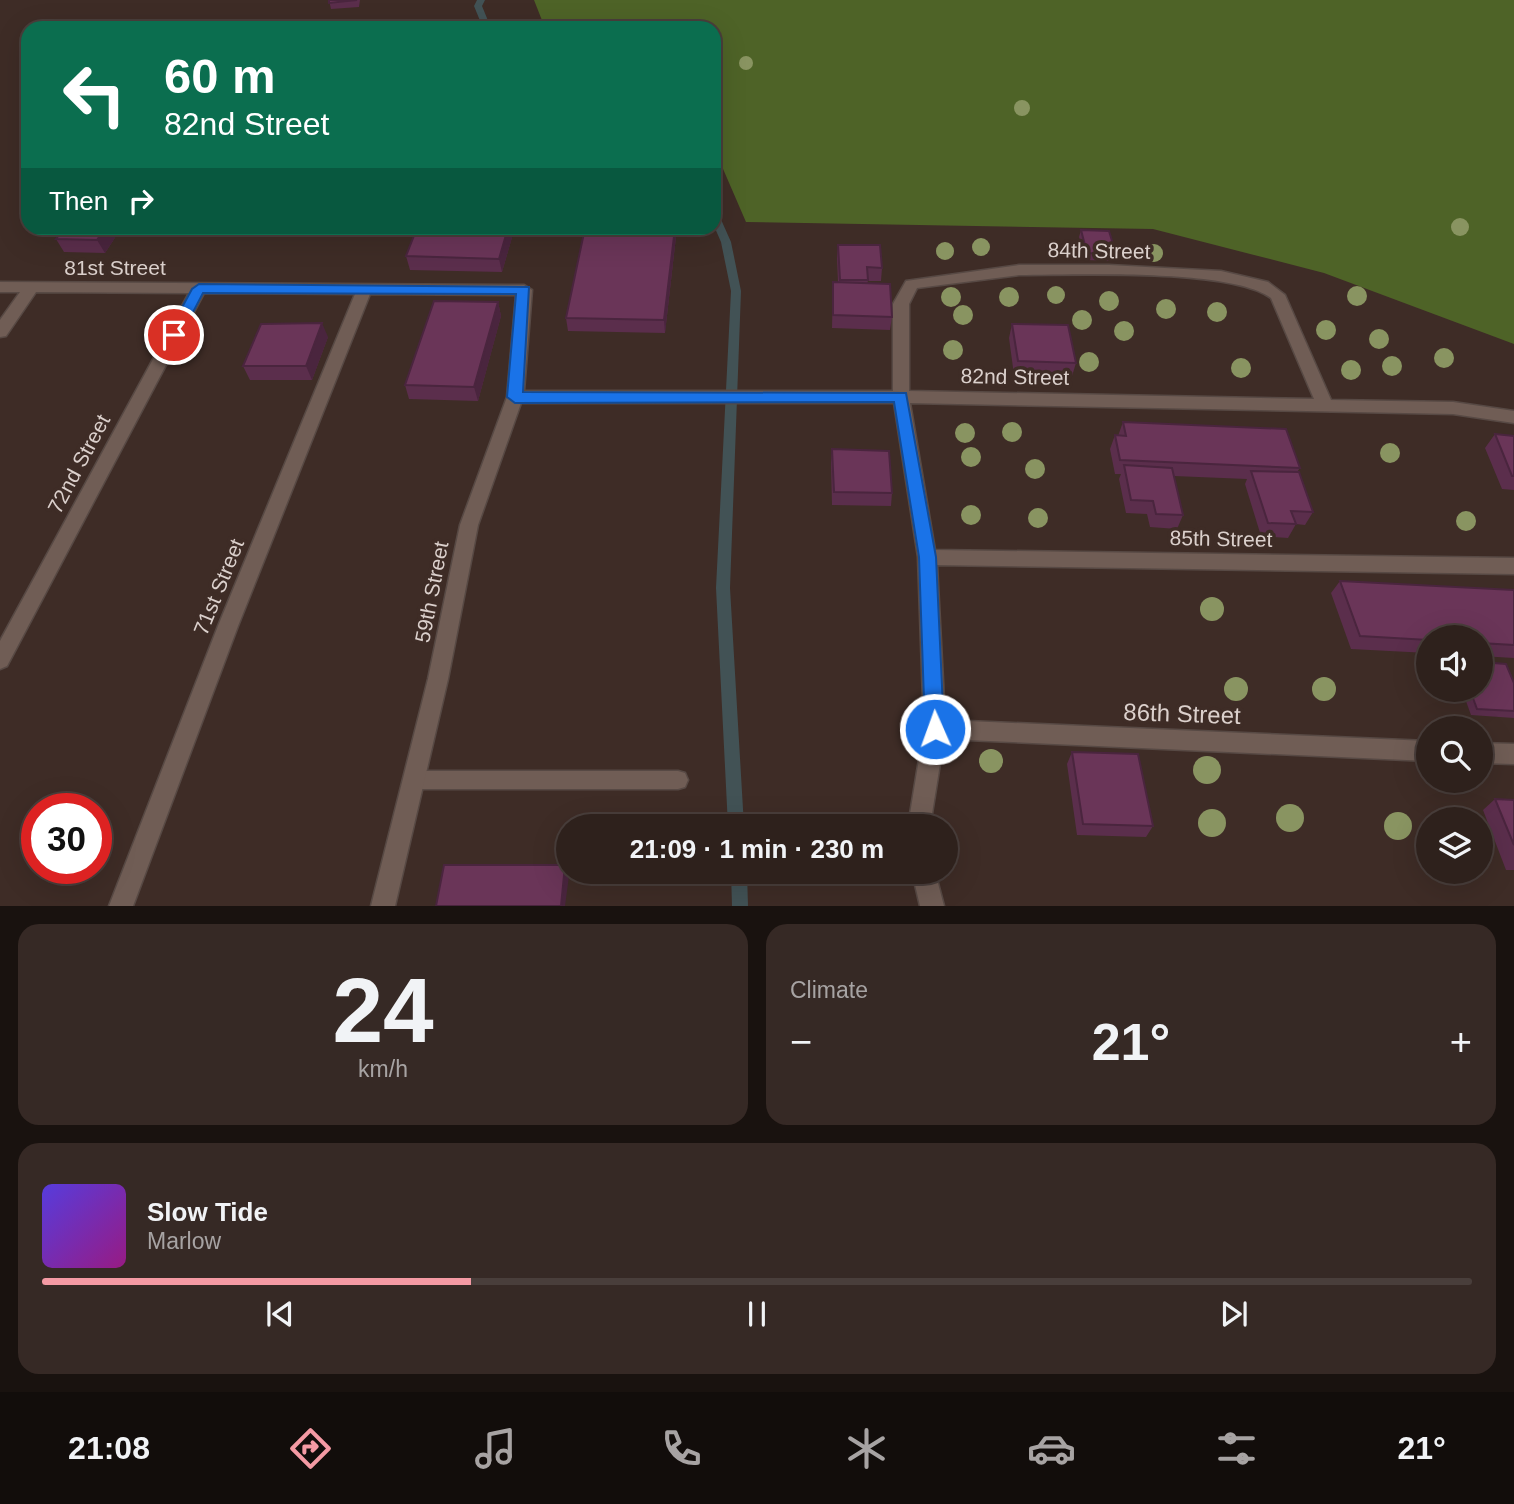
<!DOCTYPE html>
<html lang="en">
<head>
<meta charset="utf-8">
<style>
  :root { --surface:#2e211c; --page:#362925; --text:#f1f3f6; --muted:#a7a3a3; --line:#493e3b; --accent:#f49aa4 }
  body { margin:0; font-family:Arial,sans-serif; background:var(--page); color:var(--text); height:100vh; display:flex; flex-direction:column; font-size:26px; white-space:nowrap }
  * { box-sizing:border-box; margin:0 }
  p { font-size:23px; color:var(--muted) }
  .icon { flex:none; width:38px; height:38px; fill:none; stroke:currentColor; stroke-width:2; stroke-linecap:round; stroke-linejoin:round }
  .map { position:relative; height:906px; overflow:hidden }
  .details { display:flex; flex-direction:column; gap:18px; padding:18px; background:#19120f; flex:1 }
  .details>* { flex:none }
  .hud { position:absolute; left:21px; top:21px; width:700px; height:214px; border-radius:21px; box-shadow:0 7px 28px #0002,0 0 0 2px var(--line); background:#0b6e4f; color:#fff; overflow:hidden }
  .fabs { position:absolute; left:1416px; top:625px; display:grid; gap:14px }
  .fabs a { display:grid; place-items:center; width:77px; height:77px; border-radius:50%; background:var(--surface); box-shadow:0 7px 28px #0002,0 0 0 2px var(--line); font-size:35px }
  .speed { position:absolute; left:21px; top:793px; display:flex; gap:14px; font-size:35px; font-weight:700; text-align:center }
  .speed>* { display:grid; place-content:center; width:91px; height:91px; border-radius:50%; background:var(--surface); box-shadow:0 7px 28px #0002,0 0 0 2px var(--line); line-height:1 }
  .speed .limit { border:10px solid #d22; background:#fff; color:#111 }
  .pin { position:absolute; display:grid; place-items:center; width:60px; height:60px; color:#fff; margin:-30px; border:4px solid #fff; border-radius:50%; box-shadow:0 2px 7px #0007 }
  .me { position:absolute; width:77px; margin:-38px; rotate:358deg; stroke-linejoin:round; filter:drop-shadow(0 0 5px #0008) }
  .turn { display:flex; align-items:center; gap:24px; height:147px; padding:0 28px; font-size:32px }
  .turn .icon { width:91px; height:91px; stroke-width:2.5 }
  .turn b { display:block; font-size:49px; line-height:60px }
  .then { display:flex; align-items:center; height:66px; padding:0 28px; background:#0003; gap:14px; font-size:26px }
  .big { font-size:52px; font-weight:600; line-height:1.1 }
  .details .tile { flex:1; display:flex; flex-direction:column; justify-content:center; gap:10px; min-width:0; padding:0 24px; border-radius:21px; background:var(--page) }
  .details .dial { align-items:center; gap:0 }
  .dial b { font-size:91px; line-height:1 }
  .song { display:flex; align-items:center; gap:21px }
  .cover { width:84px; height:84px; border-radius:10px; background:linear-gradient(135deg,hsl(250 70% 55%),hsl(310 70% 35%)) }
  .played { height:7px; border-radius:4px; background:linear-gradient(90deg,var(--accent) 30%,var(--line) 30%) }
  .keys { display:flex; justify-content:space-around; direction:ltr }
  .heat { display:flex; justify-content:space-between; align-items:center; font-size:38px; direction:ltr }
  .details .tiles { flex:1; display:grid; gap:18px; grid-template-columns:1fr 1fr }
  .tile:last-child { grid-column:span 2 }
  .trip { position:absolute; left:556px; top:814px; width:402px; height:70px; border-radius:35px; background:var(--surface); box-shadow:0 7px 28px #0002,0 0 0 2px var(--line); font-weight:600; line-height:70px; text-align:center }
  .tab-bar { display:flex; height:112px; justify-content:space-around; align-items:center; background:#120d0b; color:var(--muted) }
  .tab-bar .icon { width:49px; height:49px }
  .tab-bar .selected { color:var(--accent) }
  .tab-bar b { font-size:32px; color:var(--text) }
  .map>svg:first-child { display:block }
</style>
</head>
<body>
<div class="map">
<svg width="1514" height="906" viewBox="0 0 1514 906">
  <rect width="100%" height="100%" fill="#3e2c26"/>
  <path fill="#4e6327" d="M534,0H1514V344L1324,273L1153,229L746,222L714,148V28H545Z"/>
  <g fill="none" stroke-linecap="round" stroke-linejoin="round">
    <path fill="#425255" fill-rule="evenodd" d="M477,0H485L482,6L491,28H483L474,6Z
      M714,212L719,215L731,242L741,291L730,588L744,826H728L716,588L731,291L721,242L714,226Z
      M731,872H747L748,906H732Z"/>
    <defs>
      <path id="lane" d="M415,771H678L685,773L688,780L685,787L678,789H415L408,787L405,780L408,773Z"/>
      <path id="street" d="M1019,265H1109L1221,271L1268,282L1285,295L1331,400L1453,402L1514,411V423L1453,414L910,403L935,550L1514,558V574L937,565L945,720L1428,741V761L944,739L930,826H908L924,729L918,557L894,403H521L478,525L448,679L395,906H371L428,679L460,525L507,397L516,295L370,294L238,626L133,906H109L218,626L355,294L204,293L7,666L0,669V641L189,293L36,292L6,336L0,337V320L20,292H0V282L524,285L532,290L524,391H893V304L906,281ZM1019,275C1074,275 1230,268 1271,298L1314,399L909,391V304L917,288Z
        M1480,743L1514,744V764L1480,763Z
        M912,872H935L944,906H920Z"/>
    </defs>
    <use href="#lane" stroke="#574944" stroke-width="3"/>
    <use href="#street" stroke="#574944" stroke-width="3"/>
    <use href="#lane" fill="#705d55" fill-rule="evenodd"/>
    <use href="#street" fill="#705d55" fill-rule="evenodd"/>
  </g>
  <g fill="#899461">
    <circle cx="746" cy="63" r="7"/>
    <circle cx="1022" cy="108" r="8"/>
    <circle cx="1460" cy="227" r="9"/>
    <circle cx="981" cy="247" r="9"/>
    <circle cx="945" cy="251" r="9"/>
    <circle cx="1154" cy="253" r="9"/>
    <circle cx="1056" cy="295" r="9"/>
    <circle cx="1357" cy="296" r="10"/>
    <circle cx="951" cy="297" r="10"/>
    <circle cx="1009" cy="297" r="10"/>
    <circle cx="1109" cy="301" r="10"/>
    <circle cx="1166" cy="309" r="10"/>
    <circle cx="1217" cy="312" r="10"/>
    <circle cx="963" cy="315" r="10"/>
    <circle cx="1082" cy="320" r="10"/>
    <circle cx="1326" cy="330" r="10"/>
    <circle cx="1124" cy="331" r="10"/>
    <circle cx="1379" cy="339" r="10"/>
    <circle cx="953" cy="350" r="10"/>
    <circle cx="1444" cy="358" r="10"/>
    <circle cx="1089" cy="362" r="10"/>
    <circle cx="1392" cy="366" r="10"/>
    <circle cx="1241" cy="368" r="10"/>
    <circle cx="1351" cy="370" r="10"/>
    <circle cx="1012" cy="432" r="10"/>
    <circle cx="965" cy="433" r="10"/>
    <circle cx="1390" cy="453" r="10"/>
    <circle cx="971" cy="457" r="10"/>
    <circle cx="1035" cy="469" r="10"/>
    <circle cx="971" cy="515" r="10"/>
    <circle cx="1038" cy="518" r="10"/>
    <circle cx="1466" cy="521" r="10"/>
    <circle cx="1212" cy="609" r="12"/>
    <circle cx="1236" cy="689" r="12"/>
    <circle cx="1324" cy="689" r="12"/>
    <circle cx="991" cy="761" r="12"/>
    <circle cx="1207" cy="770" r="14"/>
    <circle cx="1290" cy="818" r="14"/>
    <circle cx="1212" cy="823" r="14"/>
    <circle cx="1398" cy="826" r="14"/>
  </g>
  <path fill="#5b2e4c" d="M329,0H360L359,7L331,9Z
    M64,228H118L120,230L105,253L64,252L56,239Z
    M585,228H677L665,333L568,331L566,318Z
    M1081,230L1116,254L1114,261L1086,260L1079,237Z
    M513,234L502,272L410,270L406,256Z
    M838,245L882,268L881,281H868L867,283L892,317L890,330L832,328L833,282H838L837,258Z
    M498,302L501,316L478,401L409,399L405,385Z
    M1012,324L1076,363L1072,376L1014,375L1009,338Z
    M328,337L312,380H250L243,366Z
    M1123,422L1300,468L1297,472L1313,512L1305,525L1296,524L1288,538L1261,536L1245,484L1247,479L1174,476L1183,515L1177,529L1150,527L1147,514L1126,513L1119,479L1121,474H1115L1110,449L1115,435L1118,436Z
    M1495,434L1514,436V490L1502,489L1485,448Z
    M832,449L892,493L891,506L832,505L831,463Z
    M1340,581L1514,590V658L1480,656V637H1428V653L1351,649L1331,593Z
    M1514,683V718L1471,715L1462,690H1480Z
    M1072,752L1153,826L1146,837L1077,835L1067,764Z
    M1495,799L1514,800V870H1506L1483,810Z"/>
  <path fill="#4a253e" d="M105,228H118L120,230L105,253L97,240Z
    M508,228H512L513,234L502,272L499,259Z
    M675,228H677L665,333L664,320Z
    M498,302L501,316L478,401L474,387Z
    M322,323L328,337L312,380L306,366Z
    M565,865L569,876L565,906H561Z"/>
  <path fill="#6a3558" stroke="#4a253e" stroke-width="2" d="M329,0H357L329,3Z
    M64,228H105L97,240L56,239Z
    M417,228H508L499,259L406,256Z
    M585,228H675L664,320L566,318Z
    M1081,230L1109,231L1116,254L1087,253Z
    M838,245H880L882,268L867,267L868,280H840Z
    M833,282L890,284L892,317L833,315Z
    M434,301L498,302L474,387L405,385Z
    M322,323L306,366H243L261,324Z
    M1012,324L1068,325L1076,363L1018,361Z
    M1123,422L1286,429L1300,468L1120,460L1115,435L1126,436Z
    M1495,434L1514,436V476H1512Z
    M832,449L889,451L892,493L834,492Z
    M1124,465L1172,468L1183,515L1156,514L1153,501L1131,500Z
    M1251,471L1299,472L1313,512L1291,511L1296,524L1268,523Z
    M1340,581L1514,590V645L1480,643V637H1428V640L1360,636Z
    M1480,662L1506,664L1514,683V711L1477,709L1470,690H1480Z
    M1072,752L1138,754L1153,826L1083,824Z
    M1495,799L1514,800V845Z
    M444,865H565L561,906H436Z"/>
  <path fill="#1a73e8" stroke="#114b97" stroke-width="2" d="M199,284L529,287L523,392L906,393L936,557L944,729L942,736L935,738L928,736L925,729L919,557L894,402L515,403L507,397L516,294L203,293L179,339H169L167,335L192,289Z"/>
  <g text-anchor="middle" stroke-width="7" stroke-linejoin="round" paint-order="stroke">
    <g font-size="21" fill="#dbd0cc" stroke="#3e2c26">
      <text transform="translate(1099 251) rotate(1)" y="7">84th Street</text>
      <text x="115" y="275">81st Street</text>
      <text transform="translate(1015 377) rotate(1)" y="7">82nd Street</text>
      <text transform="translate(79 464) rotate(-62)" y="7">72nd Street</text>
      <text transform="translate(1221 539) rotate(1)" y="7">85th Street</text>
      <text transform="translate(219 587) rotate(-68)" y="7">71st Street</text>
      <text transform="translate(432 592) rotate(-79)" y="7">59th Street</text>
    </g>
    <g font-size="24" fill="#dbd0cc" stroke="#3e2c26">
      <text transform="translate(1182 714) rotate(2)" y="8">86th Street</text>
    </g>
  </g>
</svg>
<div class="fabs">
<a><svg class="icon" aria-label="sound" viewBox="0 0 24 24"><path d="M4 9h4l5-4v14l-5-4H4zM17 9q2 3 0 6"/></svg></a>
<a><svg class="icon" aria-label="search" viewBox="0 0 24 24"><circle cx="10" cy="10" r="6"/><path d="M15 15l6 6"/></svg></a>
<a><svg class="icon" aria-label="layers" viewBox="0 0 24 24"><path d="M12 4l9 5-9 5-9-5zM3 14l9 5 9-5"/></svg></a>
</div>
<div class="speed"><div class="limit">30</div></div>
<div class="pin" style="left:174px;top:335px;background:#d93025"><svg class="icon" aria-label="arrive" viewBox="0 0 24 24"><path d="M6 21V4h12l-3 4 3 4H6"/></svg></div>
<svg class="me" style="left:935px;top:729px" viewBox="-20 -20 40 40"><circle r="17" fill="#1a73e8" stroke="#fff" stroke-width="3"/><path d="M0-11L8 9 0 5-8 9z" fill="#fff"/></svg>
<div class="trip">21:09 · 1 min · 230 m</div>
<div class="hud">
<div class="turn"><svg class="icon" aria-label="left" viewBox="0 0 24 24"><path d="M17 20v-9H6M10 6l-5 5 5 5"/></svg><div><b>60 m</b>82nd Street</div></div>
<div class="then">Then<svg class="icon" aria-label="right" viewBox="0 0 24 24"><path d="M7 20v-9h11M14 6l5 5-5 5"/></svg></div>
</div>
</div>
<section class="details">
<div class="tiles">
<div class="tile dial"><b>24</b><p>km/h</p></div>
<div class="tile"><p>Climate</p>
<div class="heat"><a>−</a><b class="big">21°</b><a>+</a></div>
</div>
<div class="tile">
<div class="song"><i class="cover"></i><div><b>Slow Tide</b><p>Marlow</p></div></div>
<div class="played"></div>
<div class="keys"><svg class="icon" aria-label="previous" viewBox="0 0 24 24"><path d="M18 5L8 12l10 7zM5 5v14"/></svg><svg class="icon" aria-label="pause" viewBox="0 0 24 24"><path d="M8 5v14M16 5v14"/></svg><svg class="icon" aria-label="next" viewBox="0 0 24 24"><path d="M6 5l10 7-10 7zM19 5v14"/></svg></div>
</div>
</div>
</section>
<nav class="tab-bar">
<b>21:08</b>
<svg class="icon selected" aria-label="directions" viewBox="0 0 24 24"><path d="M12 3l9 9-9 9-9-9zM9 14v-3h6M13 9l2 2-2 2"/></svg>
<svg class="icon" aria-label="music" viewBox="0 0 24 24"><path d="M9 18V5l10-2v13"/><circle cx="6" cy="18" r="3"/><circle cx="16" cy="16" r="3"/></svg>
<svg class="icon" aria-label="phone" viewBox="0 0 24 24"><path d="M5 4h4l2 5-3 2q2 4 5 5l2-3 5 2v4C11 20 4 13 5 4z"/></svg>
<svg class="icon" aria-label="climate" viewBox="0 0 24 24"><path d="M12 3v18M4 7l16 10M4 17L20 7"/></svg>
<svg class="icon" aria-label="car" viewBox="0 0 24 24"><path d="M5 17H2v-5l4-1 3-4h7l3 4 3 1v5h-3M9 17h6M6 11h13"/><circle cx="7" cy="17" r="2"/><circle cx="17" cy="17" r="2"/></svg>
<svg class="icon" aria-label="filters" viewBox="0 0 24 24"><path d="M4 7h16M4 17h16"/><circle cx="9" cy="7" r="2"/><circle cx="15" cy="17" r="2"/></svg>
<b>21°</b>
</nav>
</body>
</html>
